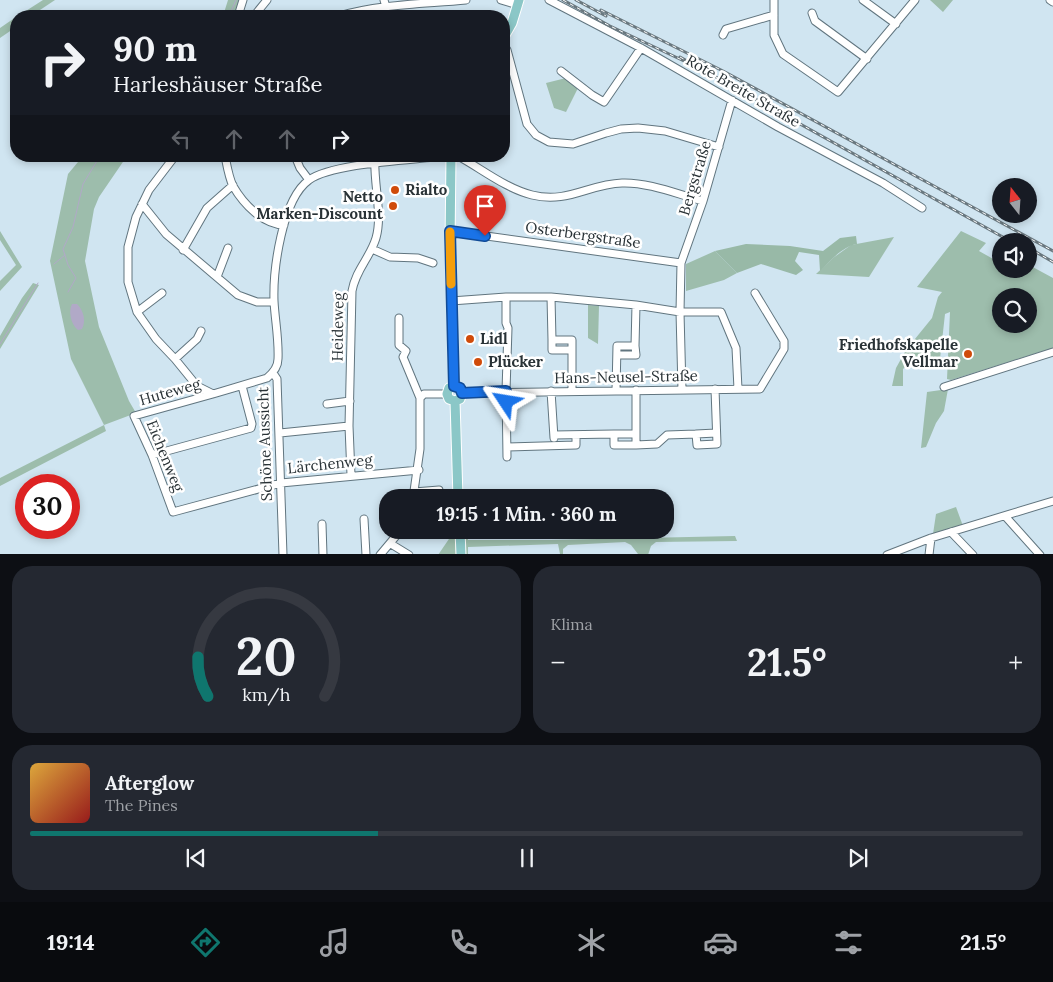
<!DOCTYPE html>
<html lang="de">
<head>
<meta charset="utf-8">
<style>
  :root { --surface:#171b24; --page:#242831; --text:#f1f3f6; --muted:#9ea1a6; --line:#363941; --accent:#0f766e }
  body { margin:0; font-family:Lora,serif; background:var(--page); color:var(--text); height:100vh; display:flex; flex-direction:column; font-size:19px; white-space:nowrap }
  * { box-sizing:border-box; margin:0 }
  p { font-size:16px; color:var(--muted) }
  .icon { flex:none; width:28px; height:28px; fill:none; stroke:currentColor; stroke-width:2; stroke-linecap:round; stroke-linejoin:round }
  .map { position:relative; height:554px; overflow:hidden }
  .drawer { display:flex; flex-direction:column; gap:12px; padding:12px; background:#0d0f14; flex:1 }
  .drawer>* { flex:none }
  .hud { position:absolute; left:10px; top:10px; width:500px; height:152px; border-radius:20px; box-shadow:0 2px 8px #0003; background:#171b24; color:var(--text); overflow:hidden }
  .needle { width:32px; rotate:343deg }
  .fabs { position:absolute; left:992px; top:178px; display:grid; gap:10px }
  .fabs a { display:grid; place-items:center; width:45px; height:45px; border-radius:50%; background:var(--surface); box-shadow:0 2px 8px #0003; font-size:25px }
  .speed { position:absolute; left:15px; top:474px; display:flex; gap:10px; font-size:25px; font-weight:700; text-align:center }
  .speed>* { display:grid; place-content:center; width:65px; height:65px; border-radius:50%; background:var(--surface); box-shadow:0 2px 8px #0003; line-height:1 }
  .speed .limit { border:8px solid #d22; background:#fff; color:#111 }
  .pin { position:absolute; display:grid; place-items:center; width:42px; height:42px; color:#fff; margin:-51px -21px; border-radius:50% 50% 50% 0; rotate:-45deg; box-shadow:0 0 5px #0007 }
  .pin .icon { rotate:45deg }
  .me { position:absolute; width:55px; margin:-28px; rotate:303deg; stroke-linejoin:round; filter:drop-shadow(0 0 4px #0008) }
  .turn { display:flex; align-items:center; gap:18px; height:105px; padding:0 20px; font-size:22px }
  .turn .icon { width:65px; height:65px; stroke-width:2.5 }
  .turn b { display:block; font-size:35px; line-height:42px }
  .lanes { display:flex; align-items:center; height:48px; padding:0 20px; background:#0003; justify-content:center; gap:25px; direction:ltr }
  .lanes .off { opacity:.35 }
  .big { font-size:38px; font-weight:700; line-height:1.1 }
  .drawer .card { flex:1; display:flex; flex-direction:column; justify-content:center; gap:8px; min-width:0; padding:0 18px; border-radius:20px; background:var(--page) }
  .drawer .dial { align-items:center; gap:0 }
  .dial svg { height:130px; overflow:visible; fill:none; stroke:var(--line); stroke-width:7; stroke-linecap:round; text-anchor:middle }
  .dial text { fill:var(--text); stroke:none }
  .song { display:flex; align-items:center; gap:15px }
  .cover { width:60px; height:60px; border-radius:8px; background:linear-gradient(135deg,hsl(40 70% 55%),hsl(0 70% 35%)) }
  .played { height:5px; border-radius:2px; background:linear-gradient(90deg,var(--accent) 35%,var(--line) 35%) }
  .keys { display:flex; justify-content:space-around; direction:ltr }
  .heat { display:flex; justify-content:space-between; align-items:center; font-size:28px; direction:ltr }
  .drawer .tiles { flex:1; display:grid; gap:12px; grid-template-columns:1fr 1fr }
  .card:last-child { grid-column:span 2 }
  .trip { position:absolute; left:379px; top:489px; width:295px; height:50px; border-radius:20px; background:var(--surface); box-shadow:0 2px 8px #0003; font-weight:700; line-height:50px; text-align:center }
  .menu { display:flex; height:80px; justify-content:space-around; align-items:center; background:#090b0e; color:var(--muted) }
  .menu .icon { width:35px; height:35px }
  .menu .on { color:var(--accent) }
  .menu b { font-size:22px; color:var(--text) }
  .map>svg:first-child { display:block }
</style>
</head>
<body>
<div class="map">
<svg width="1053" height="555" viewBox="0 0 1053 555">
  <rect width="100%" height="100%" fill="#d0e5f1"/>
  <path fill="#9dbdac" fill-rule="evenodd" d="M43,0H55L31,16H18Z
    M228,0H240L235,16H223Z
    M930,0H953L943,12Z
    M16,17V27L0,38V28Z
    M566,78L578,88L566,112L554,108L546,83Z
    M83,156H127L99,197L94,209L85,261L99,327L129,401L136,413L104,425L106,431L0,486V478L104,425L71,359L50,261L68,174Z
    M0,231L22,267L0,291V281L16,265L0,240Z
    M961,231L986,243L979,251L995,260L1001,253V269H1029V265L1053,278V348L951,380L947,379L950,312L945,314L940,359H914L903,369V386H892L896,368L906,350L932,318L938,297L942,292L917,287ZM1001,296H1029V324H1001Z
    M894,237L869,277L816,274L833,258L851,245Z
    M715,251L737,273L724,280L686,291V264Z
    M33,283L39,285L0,349V336L22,298Z
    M588,305L599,306L598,344L588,338Z
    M948,389L944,411L936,423L926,447L921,448L927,392Z
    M956,507L963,526L933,534L936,514Z
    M451,530H467L468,540H551L735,536L737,541L656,542L651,546L648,555L638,554L631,545L625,542L568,545L563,549V554H560L558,544L468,547V554L438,555L451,536Z"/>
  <path fill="#98b9a7" d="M856,236L857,244C843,246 830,261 820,271L819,255L799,252L795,261L803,270L796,275L761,264L737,273L715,251L746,244L790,246L823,251L840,238Z"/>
  <path fill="#b1a9c7" d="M72,304H77C84,311 86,321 82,329L78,330C71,325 68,311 72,304Z"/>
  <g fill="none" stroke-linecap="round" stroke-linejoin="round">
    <path stroke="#b1a9c7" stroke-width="1" d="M229,16L236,0
      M54,264L65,255
      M68,292L76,278L68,265L63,249L73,227L83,184L100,156
      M0,344L38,283"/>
    <defs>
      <path id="minor" d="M384,0L386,7V16
        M501,0L518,5
        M549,0L641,48L778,127L883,183L922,208
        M774,0V35L783,54L838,92L915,0
        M863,0L896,24
        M1050,0L1053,2
        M812,13L815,21L867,59
        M238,16L243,0
        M254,16L267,0
        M339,16C380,4 424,4 466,0
        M723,35L726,29L774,15
        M504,46L507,50L527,124L536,135L549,142L573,144L606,133L621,129L638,128L665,131L719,147
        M561,71L592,95L604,102L641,48
        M175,156L149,190L136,217L128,247V282L137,312L156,339L175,359L197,386L213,394L267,378C273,373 278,366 278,359C279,340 275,320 274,301C273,270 282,199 309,180C332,163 413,160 444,156
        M225,156C227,166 229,178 233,186C244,205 263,224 284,225
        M295,156L300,168L309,180
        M458,156C482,169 505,188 532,195C567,204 589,184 622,183C648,182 677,194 703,201
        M142,204L166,234L238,295L257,302H274
        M450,231L681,263
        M372,249L390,257L418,258L433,263
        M183,250L207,208L233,185
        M217,277L228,248
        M506,297V323L508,328L506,391L507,457
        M551,297L552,340H572V391
        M451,301L506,297H551L636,305L680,312H721L736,348L738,389
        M137,312L162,293
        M399,318V345L406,351L403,357L420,398
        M552,340V350H572
        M617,355H636L635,346
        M175,359L197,339L201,331
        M273,373L277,379L283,555
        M944,387L1053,352
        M616,390L617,346H635L636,305
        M682,390L680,312L681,263L703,201L732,100
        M551,391L554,438
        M462,393L760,389L784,349V341L755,293
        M213,394L134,416L152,455L173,512L281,483L419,470
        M327,404L350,401
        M280,433L349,426
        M614,434H636
        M696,434L716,433
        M554,435L614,434V445H636V390
        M636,445L657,444L667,435L696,434L697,445L717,444L715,389
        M507,447L576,445V435
        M152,455L251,428L252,424L242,386
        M351,475L349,426L352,291C356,269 370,258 376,238C383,214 373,182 375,156
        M414,492L439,490L440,496
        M413,498L420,449V398L424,394H447
        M1005,516L1040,555
        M364,519L366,555
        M322,524L323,555
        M951,532L973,555
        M391,544L409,555
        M380,555L401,530
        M887,555L931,538L1053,501
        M929,555L931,538"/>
      <path id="major" d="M504,37L512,23L519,0
        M451,156L450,245L454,386
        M454,386L449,388L447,394L449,399L455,401
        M454,386L460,388L462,393L460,399L455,401
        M455,401L458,498
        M460,530L461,555"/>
    </defs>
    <use href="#minor" stroke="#61757f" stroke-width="9"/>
    <use href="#major" stroke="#fff" stroke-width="11"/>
    <use href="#minor" stroke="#fff" stroke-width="7"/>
    <use href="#major" stroke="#8bc7c7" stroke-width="9"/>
    <defs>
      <path id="rail" d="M563,0L610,26L684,61
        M576,0L606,16
        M601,10L725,72L1053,251
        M680,57L1010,241
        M1029,248L1053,262"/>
    </defs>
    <use href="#rail" stroke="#6a787f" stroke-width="3"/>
    <use href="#rail" stroke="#fff" stroke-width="1" stroke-dasharray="4" stroke-linecap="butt"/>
  </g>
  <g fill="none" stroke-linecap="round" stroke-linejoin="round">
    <defs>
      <path id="route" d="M485,236L450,231L454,386L460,388L462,393L506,391V402"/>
    </defs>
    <use href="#route" stroke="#114b97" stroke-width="12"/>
    <use href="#route" stroke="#1a73e8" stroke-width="9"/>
    <path stroke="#f59e0b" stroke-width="9" d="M450,232L451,284"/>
  </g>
  <g fill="#d04b0a" stroke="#fff" stroke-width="2">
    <circle cx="395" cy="190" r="5"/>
    <circle cx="393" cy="206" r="5"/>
    <circle cx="470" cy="339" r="5"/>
    <circle cx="968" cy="354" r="5"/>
    <circle cx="478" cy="362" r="5"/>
  </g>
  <g text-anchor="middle" stroke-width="5" stroke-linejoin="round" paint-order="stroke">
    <g font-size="15" fill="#293236" stroke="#fff">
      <text transform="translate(743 91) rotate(30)" y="5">Rote Breite Straße</text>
      <text transform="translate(695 178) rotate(-73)" y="5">Bergstraße</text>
      <text transform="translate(583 235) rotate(8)" y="5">Osterbergstraße</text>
      <text transform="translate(338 327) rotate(-89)" y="5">Heideweg</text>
      <text transform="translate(626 377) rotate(-1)" y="5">Hans-Neusel-Straße</text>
      <text transform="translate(170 392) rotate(-16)" y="5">Huteweg</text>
      <text transform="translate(265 444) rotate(-92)" y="5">Schöne Aussicht</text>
      <text transform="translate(165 456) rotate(68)" y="5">Eichenweg</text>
      <text transform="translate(330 464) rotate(-6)" y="5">Lärchenweg</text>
    </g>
    <g font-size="15" font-weight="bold" fill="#293236" stroke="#fff" text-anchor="start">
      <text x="405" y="195">Rialto</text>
      <text x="383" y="202" text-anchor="end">Netto<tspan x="383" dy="17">Marken-Discount</tspan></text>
      <text x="480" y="344">Lidl</text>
      <text x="958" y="350" text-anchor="end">Friedhofskapelle<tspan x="958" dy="17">Vellmar</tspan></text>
      <text x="488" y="367">Plücker</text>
    </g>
  </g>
</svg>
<div class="fabs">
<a><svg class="needle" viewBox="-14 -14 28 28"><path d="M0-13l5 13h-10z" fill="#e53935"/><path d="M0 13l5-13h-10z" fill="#9ea1a6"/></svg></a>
<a><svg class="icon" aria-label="sound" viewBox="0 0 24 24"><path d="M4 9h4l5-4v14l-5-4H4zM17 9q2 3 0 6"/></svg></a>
<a><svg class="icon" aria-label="search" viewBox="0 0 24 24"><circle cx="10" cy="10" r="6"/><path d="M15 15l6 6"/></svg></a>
</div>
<div class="speed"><div class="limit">30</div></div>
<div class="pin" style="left:485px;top:236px;background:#d93025"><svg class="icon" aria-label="arrive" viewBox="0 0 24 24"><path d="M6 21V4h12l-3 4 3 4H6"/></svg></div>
<svg class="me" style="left:506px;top:402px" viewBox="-20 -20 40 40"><path d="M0-17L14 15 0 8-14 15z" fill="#1a73e8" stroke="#fff" stroke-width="4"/></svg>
<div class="trip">19:15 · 1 Min. · 360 m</div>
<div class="hud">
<div class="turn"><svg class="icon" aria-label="right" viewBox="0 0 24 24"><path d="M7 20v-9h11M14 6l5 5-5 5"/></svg><div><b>90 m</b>Harleshäuser Straße</div></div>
<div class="lanes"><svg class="icon off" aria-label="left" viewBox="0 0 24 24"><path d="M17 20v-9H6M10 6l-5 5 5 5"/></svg><svg class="icon off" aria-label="ahead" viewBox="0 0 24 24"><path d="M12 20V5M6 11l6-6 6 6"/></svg><svg class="icon off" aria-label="ahead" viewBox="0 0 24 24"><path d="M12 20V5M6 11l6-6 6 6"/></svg><svg class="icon" aria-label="right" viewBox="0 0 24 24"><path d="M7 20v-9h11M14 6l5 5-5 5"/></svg></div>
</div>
</div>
<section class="drawer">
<div class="tiles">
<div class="card dial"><svg viewBox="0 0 100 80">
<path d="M14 69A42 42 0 1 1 86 69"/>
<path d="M14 69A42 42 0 0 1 8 45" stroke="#0f766e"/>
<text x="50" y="56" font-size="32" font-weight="700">20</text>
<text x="50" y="72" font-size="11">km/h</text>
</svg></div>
<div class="card"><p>Klima</p>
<div class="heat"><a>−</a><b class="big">21.5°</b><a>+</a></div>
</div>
<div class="card">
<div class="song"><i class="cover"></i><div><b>Afterglow</b><p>The Pines</p></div></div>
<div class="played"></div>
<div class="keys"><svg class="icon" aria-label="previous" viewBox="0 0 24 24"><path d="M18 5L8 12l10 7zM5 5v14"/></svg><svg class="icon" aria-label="pause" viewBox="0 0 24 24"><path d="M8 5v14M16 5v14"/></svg><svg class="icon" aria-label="next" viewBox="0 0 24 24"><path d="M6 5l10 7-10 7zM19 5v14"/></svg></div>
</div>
</div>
</section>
<nav class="menu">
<b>19:14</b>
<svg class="icon on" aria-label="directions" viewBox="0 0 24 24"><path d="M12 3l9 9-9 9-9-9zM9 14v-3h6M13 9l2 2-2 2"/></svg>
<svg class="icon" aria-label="music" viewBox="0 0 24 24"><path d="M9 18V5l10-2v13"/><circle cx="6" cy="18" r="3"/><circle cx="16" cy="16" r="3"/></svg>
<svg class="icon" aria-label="phone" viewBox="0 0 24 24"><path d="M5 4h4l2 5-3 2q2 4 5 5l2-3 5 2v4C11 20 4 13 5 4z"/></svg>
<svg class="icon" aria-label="climate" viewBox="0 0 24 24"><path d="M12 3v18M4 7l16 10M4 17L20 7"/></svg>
<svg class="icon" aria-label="car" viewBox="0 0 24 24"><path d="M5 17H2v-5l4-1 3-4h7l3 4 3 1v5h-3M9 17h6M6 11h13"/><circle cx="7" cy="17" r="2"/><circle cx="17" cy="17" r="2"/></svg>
<svg class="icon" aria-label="filters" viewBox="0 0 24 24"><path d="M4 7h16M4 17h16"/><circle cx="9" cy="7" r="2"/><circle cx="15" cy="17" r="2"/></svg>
<b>21.5°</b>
</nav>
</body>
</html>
